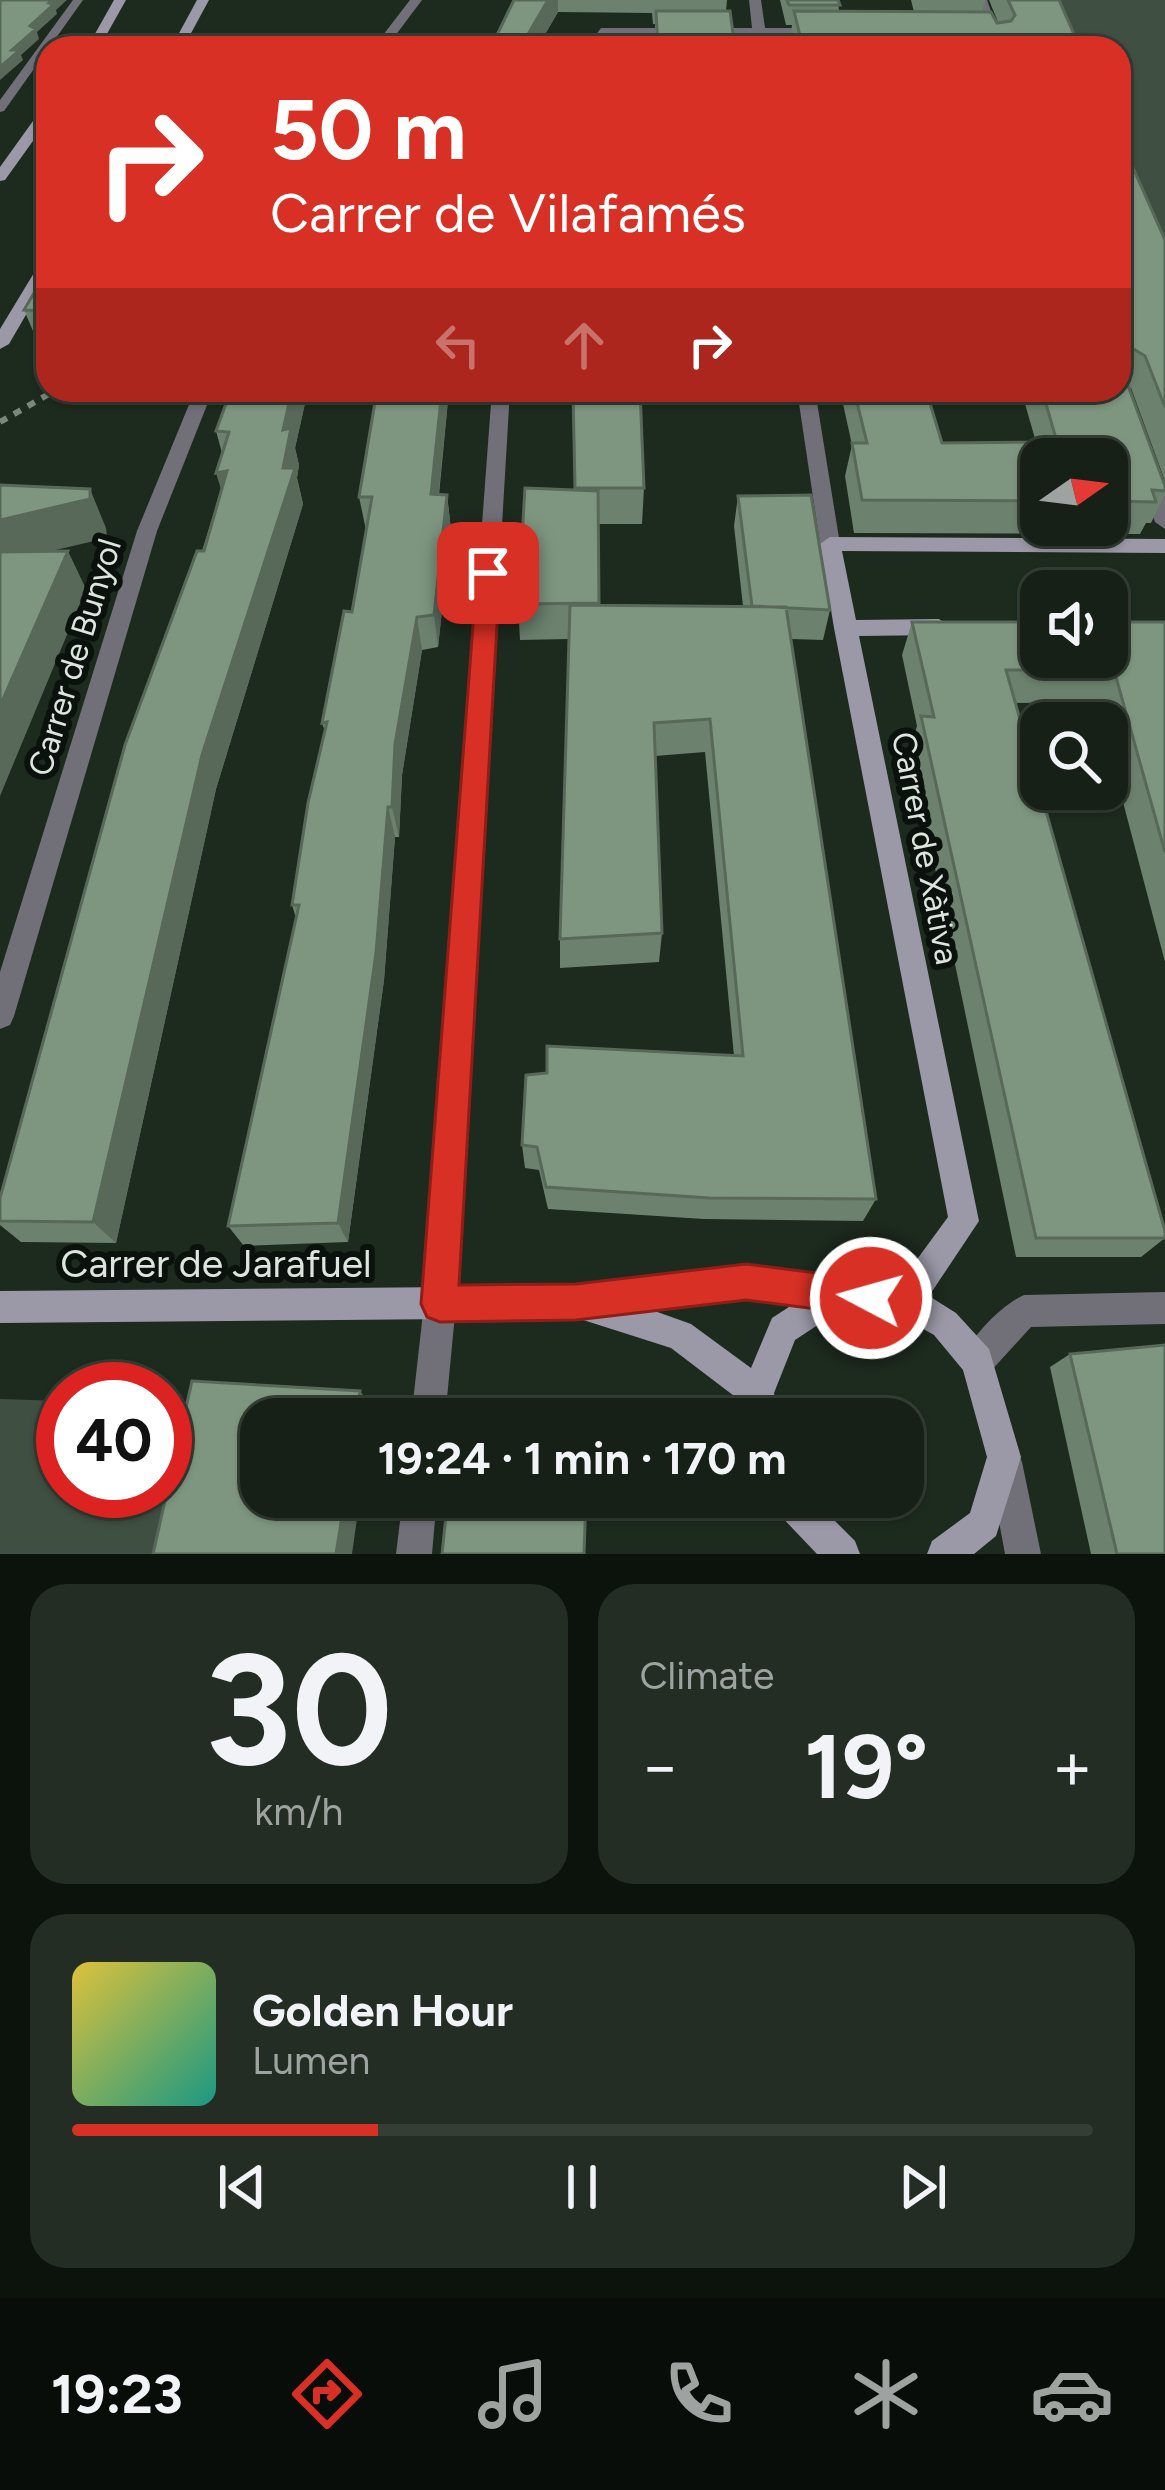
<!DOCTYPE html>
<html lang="en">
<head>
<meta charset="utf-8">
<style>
  :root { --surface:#162016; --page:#232d23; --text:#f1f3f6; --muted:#9ea3a1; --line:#353e35; --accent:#d93025 }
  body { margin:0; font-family:Figtree,sans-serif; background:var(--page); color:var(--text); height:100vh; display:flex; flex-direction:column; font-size:45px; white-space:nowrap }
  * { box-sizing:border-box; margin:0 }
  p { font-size:39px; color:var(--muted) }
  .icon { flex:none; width:66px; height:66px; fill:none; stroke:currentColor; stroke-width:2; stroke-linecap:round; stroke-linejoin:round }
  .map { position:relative; height:1554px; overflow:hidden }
  .drawer { display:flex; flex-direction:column; gap:30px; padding:30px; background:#0c120c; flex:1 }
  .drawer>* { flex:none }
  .hud { position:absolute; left:36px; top:36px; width:1095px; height:366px; border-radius:36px; box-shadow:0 3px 9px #0004,0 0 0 3px var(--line); background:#d93025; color:#fff; overflow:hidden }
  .needle { width:78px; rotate:76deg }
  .controls { position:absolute; left:1020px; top:438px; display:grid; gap:24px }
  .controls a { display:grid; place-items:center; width:108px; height:108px; border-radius:24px; background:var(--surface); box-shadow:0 3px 9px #0004,0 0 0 3px var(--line); font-size:60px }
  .speed { position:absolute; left:36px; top:1362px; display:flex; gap:24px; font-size:60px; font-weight:700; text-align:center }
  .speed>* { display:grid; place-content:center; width:156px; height:156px; border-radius:50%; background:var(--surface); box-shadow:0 3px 9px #0004,0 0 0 3px var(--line); line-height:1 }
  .speed .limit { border:18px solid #d22; background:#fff; color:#111 }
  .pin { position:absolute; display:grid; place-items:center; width:102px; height:102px; color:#fff; margin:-51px; border-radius:24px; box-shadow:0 6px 18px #0006 }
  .me { position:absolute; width:132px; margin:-66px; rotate:276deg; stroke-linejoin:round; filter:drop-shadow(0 0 9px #0008) }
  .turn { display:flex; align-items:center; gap:42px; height:252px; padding:0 36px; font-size:54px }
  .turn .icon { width:156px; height:156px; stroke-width:2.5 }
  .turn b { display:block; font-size:84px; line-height:102px }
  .lanes { display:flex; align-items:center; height:114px; padding:0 36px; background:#0003; justify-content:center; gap:60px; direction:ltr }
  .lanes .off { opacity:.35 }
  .big { font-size:90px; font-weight:700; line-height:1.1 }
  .drawer .tile { flex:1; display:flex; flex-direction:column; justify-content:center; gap:18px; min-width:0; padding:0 42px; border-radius:36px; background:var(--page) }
  .drawer .dial { align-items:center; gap:0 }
  .dial b { font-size:156px; line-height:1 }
  .song { display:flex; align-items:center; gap:36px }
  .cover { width:144px; height:144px; border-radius:18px; background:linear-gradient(135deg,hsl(50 70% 55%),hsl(170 70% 35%)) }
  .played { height:12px; border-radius:6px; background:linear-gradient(90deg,var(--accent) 30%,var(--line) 30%) }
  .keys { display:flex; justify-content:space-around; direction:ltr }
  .heat { display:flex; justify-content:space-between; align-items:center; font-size:66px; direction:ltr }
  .drawer .tiles { flex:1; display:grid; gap:30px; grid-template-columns:1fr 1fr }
  .tile:last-child { grid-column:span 2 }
  .trip { position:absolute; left:240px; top:1398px; width:684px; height:120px; border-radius:36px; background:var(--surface); box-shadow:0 3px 9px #0004,0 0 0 3px var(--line); font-weight:700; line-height:120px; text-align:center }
  .tab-bar { display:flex; height:192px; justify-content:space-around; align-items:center; background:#090d09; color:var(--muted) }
  .tab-bar .icon { width:84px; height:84px }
  .tab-bar .current { color:var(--accent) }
  .tab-bar b { font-size:54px; color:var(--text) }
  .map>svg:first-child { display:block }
</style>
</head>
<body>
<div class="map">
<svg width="1165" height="1554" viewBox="0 0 1165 1554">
  <rect width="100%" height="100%" fill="#1d2a1e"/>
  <path fill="#3f4f41" d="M1045,0H1165V301L1119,186V48H1064Z
    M0,1399L63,1401V1491H165V1403L193,1404L161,1554H0Z"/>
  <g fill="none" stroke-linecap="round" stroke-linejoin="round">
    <path stroke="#7b867c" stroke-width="6" stroke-dasharray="8 8" stroke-linecap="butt" d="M0,422L56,390"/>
    <path fill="#717078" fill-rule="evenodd" d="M73,0H83L4,111L0,112V100Z"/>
    <path fill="#717078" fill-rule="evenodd" d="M410,0H422L386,48H373Z
      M749,0H761L765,28H820L826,32L820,36H766L765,48H756L753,36H605L598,48H586L601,28H752Z
      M975,0H987L1004,48H992Z
      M195,390H213L157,531L14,1016L10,1025L0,1029V972L137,531Z
      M492,390H510L456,1304L445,1419H411L424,1304Z
      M797,390H815L840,544L830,551L820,544Z
      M1150,473L1157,475L1165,494V529L1155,522L1140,479Z
      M1165,1292V1324L1031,1327L989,1373L977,1377L965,1373L961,1361C970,1338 1001,1305 1024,1295Z
      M1005,1445L1017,1450L1022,1462L1041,1554H1005L988,1462L993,1450Z
      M403,1497H437L432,1554H396Z"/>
    <path fill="#9b99a7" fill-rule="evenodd" d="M114,0H126L99,48H87Z
      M197,0H209L183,48H171Z
      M48,106V120L5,180L0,181V167L43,107Z
      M48,258V277L9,344L0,349V329L40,263Z
      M830,537L1165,539V553L842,551L856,620L939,619L950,627L939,635L859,636L979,1221L929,1296L956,1313L989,1349L1021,1457L996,1536L974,1554H927L932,1541L970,1513L987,1457L963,1370L934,1335L902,1317L839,1311L795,1340L774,1393L779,1419H745L742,1402L671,1348L577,1318L0,1323V1291L576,1286L746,1266L899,1284L948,1217L834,628L820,544ZM746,1298L792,1305L772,1318L751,1368L691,1324L649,1309Z
      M769,1497H811L855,1541L860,1554H817L774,1509Z"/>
  </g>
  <path fill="#6c816e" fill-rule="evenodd" d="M514,0H727L726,11L735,48H655V24H653L652,13L558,12L537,48H497L496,37Z
    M780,0H838L839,12H914L911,0H985L982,12L998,22L989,0H1059L1080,48H792L790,41L792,25H786Z
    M1119,136L1165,240V481L1131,388L1128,387L1165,486V494L1151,523H1146L1140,534L854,533L845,476L852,445L840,390H926L942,443L1036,442L1021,390H1119ZM1041,459H1107V525H1041Z
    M48,276V332L33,331L24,310Z
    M231,390H308L295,448L299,465L297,478L303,504L216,789L116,1243L21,1242L0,1225V1198L221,490L222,453L216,431Z
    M449,390L439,495H447L451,529L438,647L422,650L402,775L399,837H395L384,980L348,1242L244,1246L228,1226L296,918L292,905L325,732L322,723L352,612L366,530L359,497Z
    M573,390L644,488L642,524H598L599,605L743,606L734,526L738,496L830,610L823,640L791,639L876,1199L863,1221L704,1219L548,1209L539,1170L525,1168L522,1145L734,1056L705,752L655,756L662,933L659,962L560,968V939L569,639L520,640L518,604L575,490Z
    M912,622H1165V962L1107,741V723H1102L1097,702L1015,703L1165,1238L1141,1257H1016L910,748L917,726L902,655Z
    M1070,1354L1165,1554H1091L1050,1367Z"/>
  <path fill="#58695a" d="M52,0H67L56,10L57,14L37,32L39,39L21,55L23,60L0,80V67L30,26Z
    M548,0H558V12L537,48H520Z
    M1132,348L1119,379V358Z
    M292,390H308L295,448L299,465L297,478L303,504L216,789L116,1243L93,1222L202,755L283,468V430Z
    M442,390H449L435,528L431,494Z
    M227,471V509L216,473Z
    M90,489L106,528L107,538L0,563V520Z
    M447,495L451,529L438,647L434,615Z
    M68,551L86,589L0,796V706Z
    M417,617L422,650L402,775L399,837L392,807L395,744Z
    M388,807L395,837L384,980L348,1242L338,1223Z
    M360,1391L372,1406L371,1419H356Z
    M345,1497H360L352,1554H336Z"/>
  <path fill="#7e9680" stroke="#58695a" stroke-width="3" d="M0,0H52L49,3L54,4L30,26L36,29L12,50H20L0,67Z
    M514,0H548L520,48L496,37Z
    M787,0H838L840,5H789Z
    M1008,0H1059L1080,48H803L794,11L991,12L997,23L1011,21L1015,15Z
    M656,11H730L735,48H658Z
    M1119,136L1165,240V407L1145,356L1132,348L1119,358Z
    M44,276H48V311L24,310Z
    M1119,361L1165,486V491L1152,490L1156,502L1107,501V459H1041V501L862,500L852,443H867L854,390H926L942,443L1057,442L1042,390H1119Z
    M231,390H292L283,430L291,428L283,468H295L202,755L93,1222L0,1221V1198L125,745L197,551H204L227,471L216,473L229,432L216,431Z
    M377,390H442L431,494L447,495L434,615L417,617L395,744L392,807H388L376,953L338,1223L228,1226L299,905H292L308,803L327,722L322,723L344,611L352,612L372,497H359Z
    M573,390H640L644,488H575Z
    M0,485L90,489V499L0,520Z
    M525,488L598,491L599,603L518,604Z
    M811,495L830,610L752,606L738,496Z
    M68,551L0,706V552Z
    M570,605L786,607L876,1199L710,1198L546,1187L537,1147L522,1145L526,1075L547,1073V1046L743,1056L710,719L654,723L662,933L560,939Z
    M912,622H1041V657H1107V622H1165V852L1114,670H1006L1165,1231V1238H1036L921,716L934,717Z
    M1165,1345V1554H1117L1070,1354Z
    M192,1381L360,1391L356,1419H261V1497H345L336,1554H153Z
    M458,1397H590L589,1419H456Z
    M448,1497H586L584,1554H442Z"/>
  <path fill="#d93025" stroke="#8d1f18" stroke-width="3" d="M488,564L500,573L459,1285L576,1284L746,1264L871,1280L883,1285L889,1298L883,1311L871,1316L746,1300L576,1320L440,1322L427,1317L421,1304L477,573Z"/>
  <g text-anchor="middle" stroke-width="12" stroke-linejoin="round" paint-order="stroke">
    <g font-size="33" fill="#dde6de" stroke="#0b110c">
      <text transform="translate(74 657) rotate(-73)" y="12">Carrer de Bunyol</text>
      <text transform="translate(926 848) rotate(79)" y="12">Carrer de Xàtiva</text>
    </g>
    <g font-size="39" fill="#dde6de" stroke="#0b110c">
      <text x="216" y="1277">Carrer de Jarafuel</text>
    </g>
  </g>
</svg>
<div class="controls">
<a><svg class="needle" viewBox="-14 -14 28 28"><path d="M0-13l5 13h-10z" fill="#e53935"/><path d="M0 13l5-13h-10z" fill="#9ea3a1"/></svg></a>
<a><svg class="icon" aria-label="sound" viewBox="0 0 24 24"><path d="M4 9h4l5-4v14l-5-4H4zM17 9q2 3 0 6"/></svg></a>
<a><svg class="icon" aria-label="search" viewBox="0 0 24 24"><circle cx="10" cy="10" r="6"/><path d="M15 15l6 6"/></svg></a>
</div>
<div class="speed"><div class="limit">40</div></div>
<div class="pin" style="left:488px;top:573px;background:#d93025"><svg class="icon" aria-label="arrive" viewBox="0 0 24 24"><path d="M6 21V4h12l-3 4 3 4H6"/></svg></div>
<svg class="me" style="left:871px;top:1298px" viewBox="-20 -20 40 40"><circle r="17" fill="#d93025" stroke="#fff" stroke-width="3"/><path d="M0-11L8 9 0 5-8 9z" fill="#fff"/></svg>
<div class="trip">19:24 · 1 min · 170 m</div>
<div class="hud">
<div class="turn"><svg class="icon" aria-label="right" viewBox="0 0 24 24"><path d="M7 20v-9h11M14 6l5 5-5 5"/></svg><div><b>50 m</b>Carrer de Vilafamés</div></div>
<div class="lanes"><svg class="icon off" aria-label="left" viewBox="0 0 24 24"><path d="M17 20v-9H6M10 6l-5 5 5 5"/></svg><svg class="icon off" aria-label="ahead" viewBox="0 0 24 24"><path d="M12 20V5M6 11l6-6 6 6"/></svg><svg class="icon" aria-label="right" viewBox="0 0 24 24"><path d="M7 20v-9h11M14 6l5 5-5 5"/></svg></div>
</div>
</div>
<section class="drawer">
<div class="tiles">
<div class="tile dial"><b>30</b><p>km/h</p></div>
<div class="tile"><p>Climate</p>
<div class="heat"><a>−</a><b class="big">19°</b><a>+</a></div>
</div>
<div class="tile">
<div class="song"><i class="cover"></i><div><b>Golden Hour</b><p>Lumen</p></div></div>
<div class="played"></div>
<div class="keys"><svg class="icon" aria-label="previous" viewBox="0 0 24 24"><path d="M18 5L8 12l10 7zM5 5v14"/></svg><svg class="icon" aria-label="pause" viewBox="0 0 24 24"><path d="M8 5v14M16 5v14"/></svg><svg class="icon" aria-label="next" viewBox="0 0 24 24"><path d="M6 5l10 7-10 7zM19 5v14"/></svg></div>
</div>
</div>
</section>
<nav class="tab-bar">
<b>19:23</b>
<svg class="icon current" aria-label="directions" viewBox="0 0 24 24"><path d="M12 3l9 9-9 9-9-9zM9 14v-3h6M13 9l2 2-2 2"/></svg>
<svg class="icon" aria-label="music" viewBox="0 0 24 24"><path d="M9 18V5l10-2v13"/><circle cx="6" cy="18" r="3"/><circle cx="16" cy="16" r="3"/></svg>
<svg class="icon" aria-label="phone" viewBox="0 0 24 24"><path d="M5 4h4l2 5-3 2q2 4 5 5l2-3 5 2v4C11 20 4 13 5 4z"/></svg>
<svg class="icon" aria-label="climate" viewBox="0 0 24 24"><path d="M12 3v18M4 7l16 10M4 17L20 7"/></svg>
<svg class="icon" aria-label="car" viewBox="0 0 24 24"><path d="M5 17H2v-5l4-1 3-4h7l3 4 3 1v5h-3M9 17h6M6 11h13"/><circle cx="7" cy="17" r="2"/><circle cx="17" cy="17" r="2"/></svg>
</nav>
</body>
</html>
